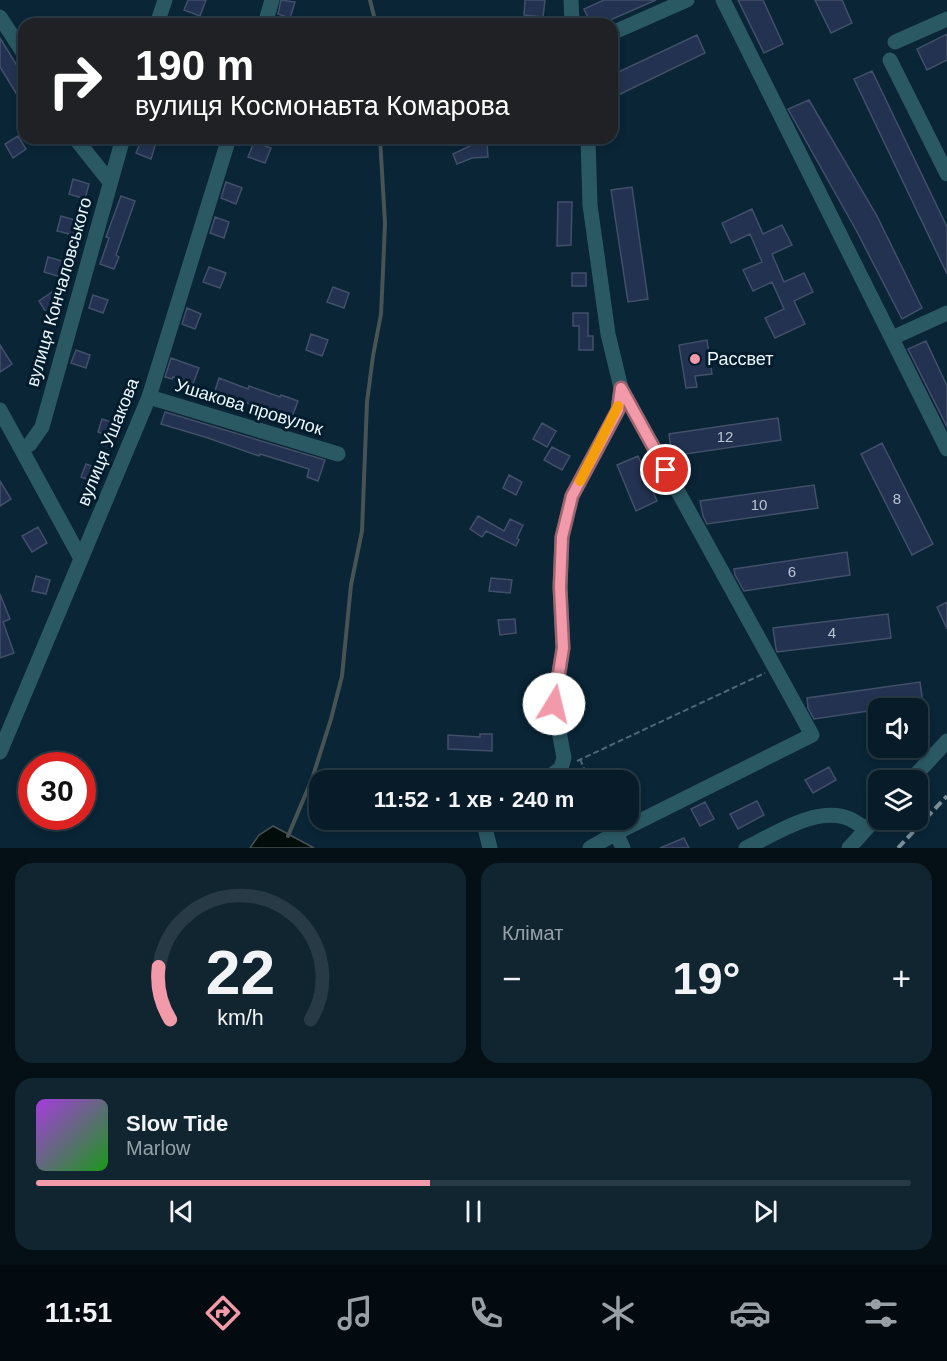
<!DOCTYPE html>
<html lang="uk">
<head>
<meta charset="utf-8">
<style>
  :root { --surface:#071c28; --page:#102530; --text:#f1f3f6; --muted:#98a1a8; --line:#283a45; --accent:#f39aaa }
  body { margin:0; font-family:Helvetica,sans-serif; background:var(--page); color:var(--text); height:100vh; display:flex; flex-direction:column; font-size:22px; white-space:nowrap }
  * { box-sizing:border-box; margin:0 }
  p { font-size:20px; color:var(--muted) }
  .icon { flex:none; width:33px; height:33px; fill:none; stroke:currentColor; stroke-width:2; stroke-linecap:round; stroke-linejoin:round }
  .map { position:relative; height:848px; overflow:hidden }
  .panel { display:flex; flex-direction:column; gap:15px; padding:15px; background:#040f16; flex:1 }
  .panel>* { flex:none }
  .banner { position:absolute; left:18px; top:18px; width:600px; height:126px; border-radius:18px; box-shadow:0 3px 9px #0003,0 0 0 2px var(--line); background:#202124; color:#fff; overflow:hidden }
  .tools { position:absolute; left:868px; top:698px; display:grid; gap:12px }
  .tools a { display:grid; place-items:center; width:60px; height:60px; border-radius:12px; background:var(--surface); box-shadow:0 3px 9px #0003,0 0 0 2px var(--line); font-size:30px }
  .speed { position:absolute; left:18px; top:752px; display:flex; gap:12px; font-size:30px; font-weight:700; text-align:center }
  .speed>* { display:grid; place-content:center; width:78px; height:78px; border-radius:50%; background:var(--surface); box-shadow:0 3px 9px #0003,0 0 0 2px var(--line); line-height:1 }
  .speed .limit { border:9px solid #d22; background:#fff; color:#111 }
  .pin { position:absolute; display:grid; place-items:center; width:51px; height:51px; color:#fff; margin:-26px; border:3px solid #fff; border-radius:50%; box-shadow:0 2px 6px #0007 }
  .me { position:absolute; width:66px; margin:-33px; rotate:9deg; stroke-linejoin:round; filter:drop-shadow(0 0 4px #0008) }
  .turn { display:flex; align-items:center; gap:21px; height:126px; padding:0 18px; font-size:27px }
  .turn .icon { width:78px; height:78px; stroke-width:2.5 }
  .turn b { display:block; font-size:42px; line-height:51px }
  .big { font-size:45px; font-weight:800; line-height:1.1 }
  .panel .widget { flex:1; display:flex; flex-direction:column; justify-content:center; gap:9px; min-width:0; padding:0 21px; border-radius:18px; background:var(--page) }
  .panel .dial { align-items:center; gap:0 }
  .dial svg { height:156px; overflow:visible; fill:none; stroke:var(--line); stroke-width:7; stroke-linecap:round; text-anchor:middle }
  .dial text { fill:var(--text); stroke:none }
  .song { display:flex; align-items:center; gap:18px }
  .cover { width:72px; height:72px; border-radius:9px; background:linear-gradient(135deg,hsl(280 70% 55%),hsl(120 70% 35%)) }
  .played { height:6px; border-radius:3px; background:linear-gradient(90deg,var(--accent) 45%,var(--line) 45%) }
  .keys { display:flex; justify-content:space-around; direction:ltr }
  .heat { display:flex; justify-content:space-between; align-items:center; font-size:33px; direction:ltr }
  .panel .tiles { flex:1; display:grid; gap:15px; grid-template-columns:1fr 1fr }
  .widget:last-child { grid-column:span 2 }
  .trip { position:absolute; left:309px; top:770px; width:330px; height:60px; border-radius:18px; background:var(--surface); box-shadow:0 3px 9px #0003,0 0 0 2px var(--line); font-weight:800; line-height:60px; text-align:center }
  .tabs { display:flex; height:96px; justify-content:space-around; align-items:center; background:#030b10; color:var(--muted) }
  .tabs .icon { width:42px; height:42px }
  .tabs .selected { color:var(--accent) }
  .tabs b { font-size:27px; color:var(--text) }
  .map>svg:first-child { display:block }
</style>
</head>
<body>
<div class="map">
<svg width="947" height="848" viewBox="0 0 947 848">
  <rect width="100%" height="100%" fill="#092536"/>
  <path fill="#010d0b" stroke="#485354" stroke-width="1.5" d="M273,826L314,848H250L259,835Z"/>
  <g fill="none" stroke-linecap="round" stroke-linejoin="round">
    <path stroke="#485354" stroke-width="4" d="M370,0L376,24
      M288,836L312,779L331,719L342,676L351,585L362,531L367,402L373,356L381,314L383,271L385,223L380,138"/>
  </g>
  <path fill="#233250" stroke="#424f69" stroke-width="1.5" d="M188,0H206L200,16L184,10Z
    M281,0L295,2L290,18L278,14Z
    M525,0H545L543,17L524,15Z
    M604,0H656L601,24H591L584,9Z
    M738,0H763L783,44L764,53Z
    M815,0H842L852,23L831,33Z
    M947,34V60L927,70L917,49Z
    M697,35L705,53L612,98V75Z
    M0,38L24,77V106L0,67Z
    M872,71L947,227V274L854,79Z
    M809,100L877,216L922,308L902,319L856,230L788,109Z
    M18,136L26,149L13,158L5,144Z
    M141,141L155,146L151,159L136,153Z
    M254,142L271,148L265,163L248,157Z
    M487,142L488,157L472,158L457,164L453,154L470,146V143Z
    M73,179L89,184L85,199L69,194Z
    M226,182L242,188L236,204L221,198Z
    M632,187L648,299L628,302L611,190Z
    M121,196L135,201L116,255L119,257L114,269L100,264L109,238L106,237Z
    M558,202H572L571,245L557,246Z
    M752,209L763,234L782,225L792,245L772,254L784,282L804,273L813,292L794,301L805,324L775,338L765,318L784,309L772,282L753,291L743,270L762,262L750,234L731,243L722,223Z
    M61,216L78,221L74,235L57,231Z
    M215,217L229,222L224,238L210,233Z
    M48,257L65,262L61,277L44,272Z
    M209,267L226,273L220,288L203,282Z
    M572,273H586V286H572Z
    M333,287L349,293L344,308L327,302Z
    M52,292L60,306L47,314L39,301Z
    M93,295L108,300L103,313L89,308Z
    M187,308L201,314L195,329L182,324Z
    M573,313H588V336H593V350H579V326H573Z
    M311,334L328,340L322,356L306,350Z
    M707,340L712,374L695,376L697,387L686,388L679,345Z
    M926,341L947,386V427L908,349Z
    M0,345L12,364L0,372Z
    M76,350L90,355L86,368L71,363Z
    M171,358L199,368L193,384L173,377L172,379L165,377Z
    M219,378L248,389L249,386L280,397L281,395L298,401L292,417L261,405L260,408L231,397L230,400L214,394Z
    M165,412L325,460L318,481L307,477L309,469L260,454L259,456L208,438L161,424Z
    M778,418L781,440L672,456L669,434Z
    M102,419L117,424L112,437L98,432Z
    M542,423L556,431L547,447L533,439Z
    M882,443L933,544L912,555L861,454Z
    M552,447L570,456L562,470L544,460Z
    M638,456L657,501L636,511L617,465Z
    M86,464L100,469L95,482L81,477Z
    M509,475L522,482L516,495L503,488Z
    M0,481L11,499L0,506Z
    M814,485L818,508L707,524L703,516L700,501Z
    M478,516L504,531L510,519L523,525L517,538L519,540L516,546L486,531L482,537L470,529Z
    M38,527L47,543L32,552L22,536Z
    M847,552L850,575L744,591L735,575L734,569Z
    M36,576L50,580L46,594L32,591Z
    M491,578L512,580L510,593L489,591Z
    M0,594L10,619L3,622L14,653L0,658Z
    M947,602V629L937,607Z
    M888,614L891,638L777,652L776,649L773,628Z
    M515,619L516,633L500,635L498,620Z
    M920,682L923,703L814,719L808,708L807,698Z
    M480,734H492V751L448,749V735L480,737Z
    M829,767L836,780L813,793L805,780Z
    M757,801L764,815L738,829L730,814Z
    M705,802L714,819L700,826L691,809Z
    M684,838L689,848H660Z"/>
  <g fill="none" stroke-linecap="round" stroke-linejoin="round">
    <path stroke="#516775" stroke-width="2" stroke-dasharray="6 3" stroke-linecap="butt" d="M580,759L589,780
      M577,761L765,673"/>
    <path stroke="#2b5963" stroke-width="15" d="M571,0L572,24
      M723,0L947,449
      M0,17L24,54
      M157,24L165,0
      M265,24L272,0
      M612,33L687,0
      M895,42L947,19
      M890,60L947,174
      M75,138L110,182
      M892,338L947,313
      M149,397L338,454
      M0,410L80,557
      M22,449L30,444L42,427L123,138
      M0,752L149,397L229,138
      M539,780L552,775L561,768L564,758L554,704L563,648L560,587L562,537L572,496L618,410L621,388L608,334L590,205L588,138
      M911,780L947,741
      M486,819V832L490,848
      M616,833L623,848
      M590,848L616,833L812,735L621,388
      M746,848C775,834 817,805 850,819C856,822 861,826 866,829
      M849,848L879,815"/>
    <path stroke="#7a8d99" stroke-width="4" stroke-dasharray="9 4.5" stroke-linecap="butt" d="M898,848L947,796"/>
  </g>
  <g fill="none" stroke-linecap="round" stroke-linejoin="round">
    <defs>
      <path id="route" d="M554,704L563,648L560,587L562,537L572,496L618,410L621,388L666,470"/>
    </defs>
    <use href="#route" stroke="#9e646e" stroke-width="15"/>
    <use href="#route" stroke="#f39aaa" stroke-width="10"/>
    <path stroke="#f59e0b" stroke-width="10" d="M580,481L618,406"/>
  </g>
  <circle fill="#f39aaa" stroke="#011c2c" stroke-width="2" cx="695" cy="359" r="6"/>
  <g text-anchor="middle" stroke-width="6" stroke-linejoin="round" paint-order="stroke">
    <g font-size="15" fill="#bac5d2">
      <text x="725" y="442">12</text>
      <text x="897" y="504">8</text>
      <text x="759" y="510">10</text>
      <text x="792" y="577">6</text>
      <text x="832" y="638">4</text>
    </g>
    <g font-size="18" fill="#ecf6fd" stroke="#011c2c">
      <text transform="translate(59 292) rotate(-74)" y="6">вулиця Кончаловського</text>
      <text transform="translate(249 407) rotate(17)" y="6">Ушакова провулок</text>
      <text transform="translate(108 442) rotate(-68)" y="6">вулиця Ушакова</text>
    </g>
    <g font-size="18" fill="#ecf6fd" stroke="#011c2c" text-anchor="start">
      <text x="707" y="365">Рассвет</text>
    </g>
  </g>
</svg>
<div class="tools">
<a><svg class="icon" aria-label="sound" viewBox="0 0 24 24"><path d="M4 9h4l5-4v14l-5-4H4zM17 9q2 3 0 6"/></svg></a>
<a><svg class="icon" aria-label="layers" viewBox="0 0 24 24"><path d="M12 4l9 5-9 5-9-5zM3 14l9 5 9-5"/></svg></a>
</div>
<div class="speed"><div class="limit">30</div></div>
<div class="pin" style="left:666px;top:470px;background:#d93025"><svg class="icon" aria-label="arrive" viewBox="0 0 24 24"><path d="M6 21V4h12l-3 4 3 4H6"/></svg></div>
<svg class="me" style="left:554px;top:704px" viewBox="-20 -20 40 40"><circle r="19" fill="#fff"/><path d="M0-13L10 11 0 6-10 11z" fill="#f39aaa"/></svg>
<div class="trip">11:52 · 1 хв · 240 m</div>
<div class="banner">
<div class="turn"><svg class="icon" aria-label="right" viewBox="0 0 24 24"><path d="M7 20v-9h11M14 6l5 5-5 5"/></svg><div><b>190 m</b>вулиця Космонавта Комарова</div></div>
</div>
</div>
<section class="panel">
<div class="tiles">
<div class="widget dial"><svg viewBox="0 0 100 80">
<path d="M14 69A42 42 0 1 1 86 69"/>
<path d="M14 69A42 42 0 0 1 8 42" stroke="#f39aaa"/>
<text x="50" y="56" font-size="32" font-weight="700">22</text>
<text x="50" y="72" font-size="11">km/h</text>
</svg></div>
<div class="widget"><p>Клімат</p>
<div class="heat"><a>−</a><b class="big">19°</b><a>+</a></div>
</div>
<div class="widget">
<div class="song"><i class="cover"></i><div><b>Slow Tide</b><p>Marlow</p></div></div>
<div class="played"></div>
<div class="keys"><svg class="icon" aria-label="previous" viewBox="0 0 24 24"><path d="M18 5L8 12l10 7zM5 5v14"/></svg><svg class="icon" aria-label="pause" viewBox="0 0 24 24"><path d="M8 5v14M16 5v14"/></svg><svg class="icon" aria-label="next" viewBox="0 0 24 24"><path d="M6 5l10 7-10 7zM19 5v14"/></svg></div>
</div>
</div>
</section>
<nav class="tabs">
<b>11:51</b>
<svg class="icon selected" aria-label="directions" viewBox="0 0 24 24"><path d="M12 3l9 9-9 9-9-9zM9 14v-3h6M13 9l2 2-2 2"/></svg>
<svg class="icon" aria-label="music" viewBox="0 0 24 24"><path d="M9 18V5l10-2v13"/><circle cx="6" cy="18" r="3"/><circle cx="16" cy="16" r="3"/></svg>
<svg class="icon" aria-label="phone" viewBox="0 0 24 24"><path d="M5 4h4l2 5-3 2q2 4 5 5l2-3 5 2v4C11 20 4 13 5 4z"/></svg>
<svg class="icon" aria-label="climate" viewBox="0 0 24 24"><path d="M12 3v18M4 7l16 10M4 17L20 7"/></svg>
<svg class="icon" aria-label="car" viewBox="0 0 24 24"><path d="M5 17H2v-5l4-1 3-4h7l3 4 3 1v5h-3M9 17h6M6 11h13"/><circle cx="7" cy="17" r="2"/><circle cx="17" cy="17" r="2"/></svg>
<svg class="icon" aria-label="filters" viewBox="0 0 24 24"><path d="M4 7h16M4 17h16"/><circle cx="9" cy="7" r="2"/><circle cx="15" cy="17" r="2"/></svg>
</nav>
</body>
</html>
